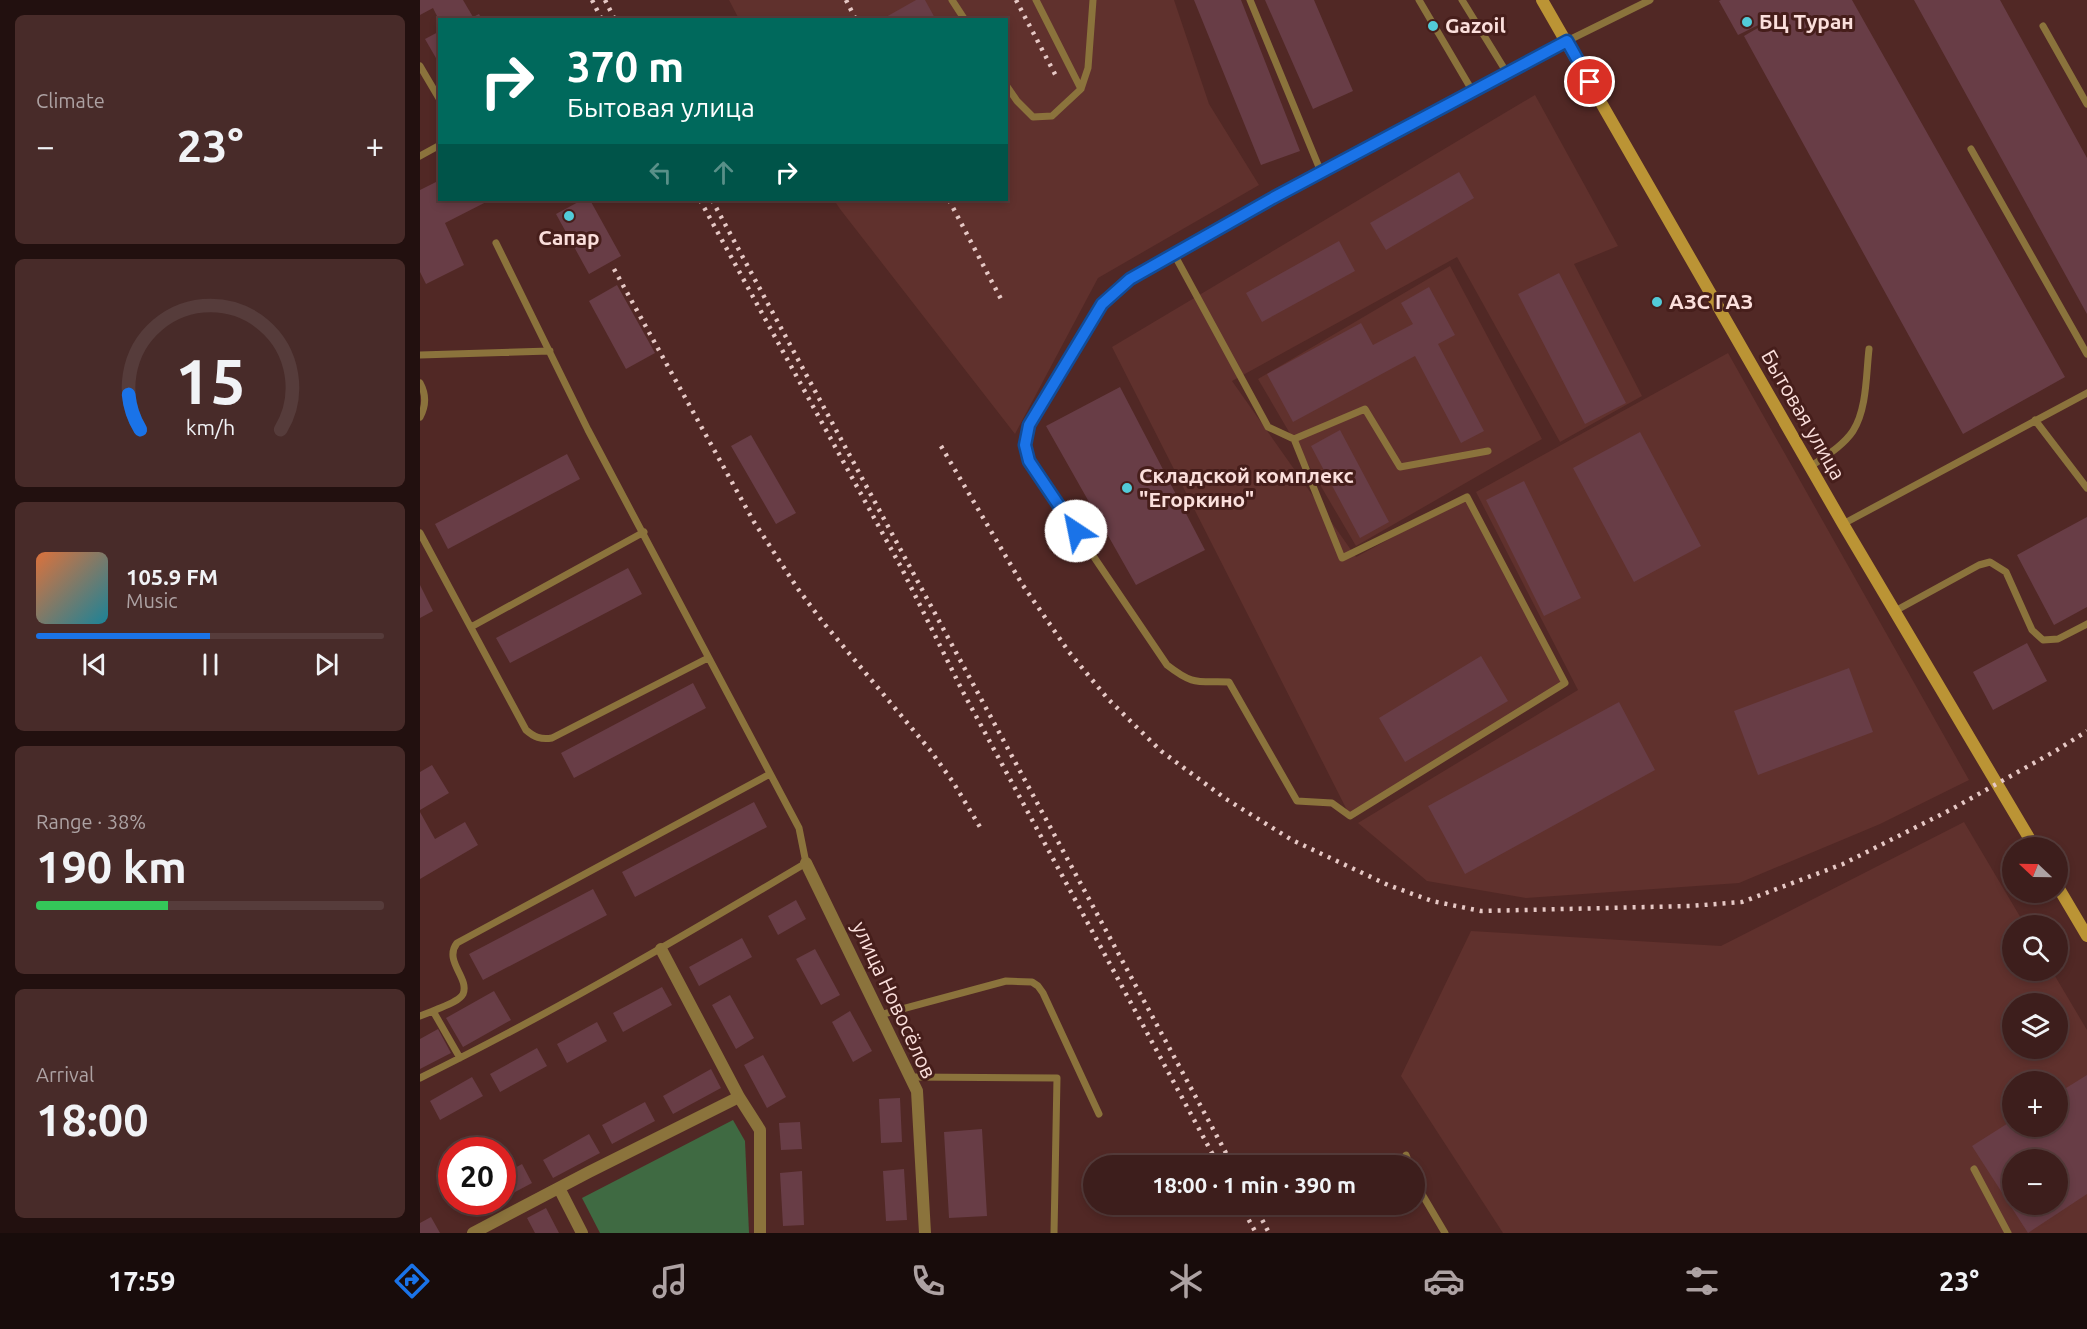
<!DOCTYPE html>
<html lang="en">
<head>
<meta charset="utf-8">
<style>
  :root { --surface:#3d1e1c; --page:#482b29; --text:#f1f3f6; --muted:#ada2a3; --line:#563c3b; --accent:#1a73e8 }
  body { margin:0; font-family:Ubuntu,sans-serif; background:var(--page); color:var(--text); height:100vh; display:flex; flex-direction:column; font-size:22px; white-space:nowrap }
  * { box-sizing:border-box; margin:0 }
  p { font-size:20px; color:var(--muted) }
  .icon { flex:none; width:33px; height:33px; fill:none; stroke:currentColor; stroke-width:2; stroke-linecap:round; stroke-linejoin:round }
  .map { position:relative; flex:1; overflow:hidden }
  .panel { display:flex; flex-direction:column; gap:15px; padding:15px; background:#22100f; width:420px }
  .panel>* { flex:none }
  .banner { position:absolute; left:18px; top:18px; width:570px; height:183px; border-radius:0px; box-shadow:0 3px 9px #0003,0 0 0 2px var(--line); background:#00695c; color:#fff; overflow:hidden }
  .needle { width:39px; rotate:292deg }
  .buttons { position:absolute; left:1582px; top:837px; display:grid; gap:12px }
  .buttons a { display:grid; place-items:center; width:66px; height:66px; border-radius:50%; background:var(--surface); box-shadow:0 3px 9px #0003,0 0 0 2px var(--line); font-size:30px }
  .speed { position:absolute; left:18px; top:1137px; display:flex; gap:12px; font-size:30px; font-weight:700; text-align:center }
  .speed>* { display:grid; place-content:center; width:78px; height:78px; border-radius:50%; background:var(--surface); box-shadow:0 3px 9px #0003,0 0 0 2px var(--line); line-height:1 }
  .speed .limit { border:9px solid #d22; background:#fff; color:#111 }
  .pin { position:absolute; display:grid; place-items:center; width:51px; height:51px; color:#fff; margin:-26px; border:3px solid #fff; border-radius:50%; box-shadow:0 2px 6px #0007 }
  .me { position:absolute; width:66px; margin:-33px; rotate:326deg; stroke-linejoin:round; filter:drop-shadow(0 0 4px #0008) }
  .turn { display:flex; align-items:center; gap:21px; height:126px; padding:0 30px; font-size:27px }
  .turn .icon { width:78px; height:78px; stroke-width:2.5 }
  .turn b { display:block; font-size:42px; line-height:51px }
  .lanes { display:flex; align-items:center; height:57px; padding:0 30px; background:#0003; justify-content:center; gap:30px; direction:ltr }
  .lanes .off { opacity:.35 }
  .big { font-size:45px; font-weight:700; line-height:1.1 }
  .panel .card { flex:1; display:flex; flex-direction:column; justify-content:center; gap:9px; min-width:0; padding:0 21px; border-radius:9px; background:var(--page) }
  .panel .dial { align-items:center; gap:0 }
  .dial svg { height:156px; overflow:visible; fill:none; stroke:var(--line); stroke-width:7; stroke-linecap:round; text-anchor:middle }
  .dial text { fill:var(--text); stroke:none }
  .song { display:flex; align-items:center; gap:18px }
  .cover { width:72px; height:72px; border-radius:9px; background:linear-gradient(135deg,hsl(20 70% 55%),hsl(190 70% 35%)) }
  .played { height:6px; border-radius:3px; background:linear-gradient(90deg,var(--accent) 50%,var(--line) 50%) }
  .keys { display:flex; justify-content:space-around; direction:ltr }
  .heat { display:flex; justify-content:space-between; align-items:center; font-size:33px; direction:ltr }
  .charge { height:9px; border-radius:4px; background:linear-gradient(90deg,#34c759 38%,var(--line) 0) }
  .trip { position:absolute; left:663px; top:1155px; width:342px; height:60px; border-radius:30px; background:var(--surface); box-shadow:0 3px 9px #0003,0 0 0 2px var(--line); font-weight:700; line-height:60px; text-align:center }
  .menu { display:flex; height:96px; justify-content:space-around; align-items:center; background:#180c0b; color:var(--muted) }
  .menu .icon { width:42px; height:42px }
  .menu .selected { color:var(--accent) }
  .menu b { font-size:27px; color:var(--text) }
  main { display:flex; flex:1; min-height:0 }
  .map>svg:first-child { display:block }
</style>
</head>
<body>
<main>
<section class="panel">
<div class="card"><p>Climate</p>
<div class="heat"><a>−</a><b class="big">23°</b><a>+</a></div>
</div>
<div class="card dial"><svg viewBox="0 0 100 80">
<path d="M14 69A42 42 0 1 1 86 69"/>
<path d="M14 69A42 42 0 0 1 8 51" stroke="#1a73e8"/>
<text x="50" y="56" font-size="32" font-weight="700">15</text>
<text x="50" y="72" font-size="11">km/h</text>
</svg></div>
<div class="card">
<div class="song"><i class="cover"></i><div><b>105.9 FM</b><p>Music</p></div></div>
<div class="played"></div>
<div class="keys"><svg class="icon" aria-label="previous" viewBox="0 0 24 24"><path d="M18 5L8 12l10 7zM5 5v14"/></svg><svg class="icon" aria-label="pause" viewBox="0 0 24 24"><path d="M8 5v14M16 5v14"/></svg><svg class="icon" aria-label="next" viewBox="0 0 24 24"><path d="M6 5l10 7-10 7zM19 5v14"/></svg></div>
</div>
<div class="card"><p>Range · 38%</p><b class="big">190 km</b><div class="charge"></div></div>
<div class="card"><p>Arrival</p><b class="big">18:00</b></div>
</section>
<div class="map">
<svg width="1667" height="1233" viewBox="0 0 1667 1233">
  <rect width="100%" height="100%" fill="#512825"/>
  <path fill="#60312d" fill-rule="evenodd" d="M309,0H754L789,104L839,185L678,278L595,434L420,209L414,200H586V20L319,19Z
    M1115,95L1198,246L1154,264L1222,396L1140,442L1037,257L812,381L936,557L1047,497L1145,683L930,816L692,347Z
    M1030,266L1122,439L936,546L838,379Z
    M1308,353L1549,780L1460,824L1319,883L1106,898L1007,881L938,823L1158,690L1056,492Z
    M1544,822L1605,925L1593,926V970L1632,971L1667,1030V1233H1083L981,1076L1051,931L1301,946ZM1593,1004H1638V1048H1593ZM1593,1082H1638V1126H1593ZM1593,1160H1638V1204H1593Z"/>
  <path fill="#3f6a42" d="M313,1120L325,1141L329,1233H180L162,1198Z"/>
  <path fill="#683d46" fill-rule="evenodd" d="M0,0H43L53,17L59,14L62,20H19L13,8L0,15Z
    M496,0H505L516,20H468L466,17Z
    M774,0H821L880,151L841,165Z
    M845,0H894L933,91L893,109Z
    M1301,0H1432L1645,377L1543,434L1324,36L1365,12L1318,35L1299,1Z
    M1494,0H1580L1667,158V314Z
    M20,31V65L5,39Z
    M1039,172L1054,198L966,250L950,223Z
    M20,180V200H70L25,223L44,265L6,284L0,272V190Z
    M162,200H170L201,256L169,274L136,214Z
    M919,241L935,271L842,322L826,293Z
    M1139,273L1206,403L1165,424L1098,294Z
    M197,285L235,353L206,369L169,301Z
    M1009,287L1035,335L1018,344L1064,431L1041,443L995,356L873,422L847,374L941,323L953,345L993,324L981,303Z
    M700,387L785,550L716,585L626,426Z
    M920,430L969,522L940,538L891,446Z
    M1220,432L1281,546L1214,582L1153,468Z
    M331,435L376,513L356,524L311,446Z
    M147,454L160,479L28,549L15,524Z
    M1104,481L1161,598L1124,616L1066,500Z
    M1667,517V607L1634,625L1597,555Z
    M208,568L222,594L90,663L76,638Z
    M0,585L13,611L0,618Z
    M1607,643L1627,681L1573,710L1553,672Z
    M1061,656L1088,701L985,762L959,718Z
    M1429,668L1453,732L1338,775L1314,711Z
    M273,683L286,708L154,778L141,753Z
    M1199,702L1235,770L1045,874L1008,806Z
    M12,765L29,793L0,810V772Z
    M334,802L347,827L215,897L202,872Z
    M0,812L15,839L45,822L58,845L0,879Z
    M173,889L187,915L63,980L49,954Z
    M376,900L386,919L358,935L348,916Z
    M322,938L332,957L279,986L269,967Z
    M395,949L420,995L401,1005L376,959Z
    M242,987L252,1005L203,1032L193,1013Z
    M74,991L91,1020L43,1047L26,1018Z
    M310,995L334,1038L316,1049L292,1005Z
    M430,1011L452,1051L433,1062L412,1022Z
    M177,1022L187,1041L147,1063L137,1044Z
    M18,1029L31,1053L0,1069V1039Z
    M117,1048L127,1066L80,1092L70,1074Z
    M343,1055L366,1097L347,1108L324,1065Z
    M291,1069L301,1088L253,1114L243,1096Z
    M1667,1075V1194L1608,1233L1552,1146L1593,1120V1126H1638V1093ZM1593,1160H1638V1204H1593Z
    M52,1077L63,1096L20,1120L10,1101Z
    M480,1098L482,1142L461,1143L459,1099Z
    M225,1102L235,1121L192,1144L182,1125Z
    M380,1122L382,1149L361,1150L359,1123Z
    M562,1129L567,1216L529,1218L524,1132Z
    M169,1134L180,1153L133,1178L123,1160Z
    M102,1164L112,1183L82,1199V1175Z
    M484,1169L487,1220L466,1221L463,1171Z
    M382,1171L384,1225L363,1226L360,1173Z
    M126,1208L139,1233H115L107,1218Z
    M11,1217L20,1233H0V1223Z"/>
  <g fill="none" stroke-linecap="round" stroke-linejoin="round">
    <path stroke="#8b733c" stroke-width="7" d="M532,0L545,20
      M616,0L661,89
      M830,0L901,172
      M999,0L1053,92
      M1042,0L1087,73
      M1623,26L1667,104
      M0,66L20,100
      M586,85L597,101L613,117L632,116L661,89L668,68L673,0
      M1551,149L1667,354
      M0,156L20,145
      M754,254L848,427L874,439L945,409L980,467L1068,451
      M0,355L130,351
      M0,383C6,394 6,406 0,417
      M1615,420L1667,488
      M874,439L922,558L1047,497L1145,683L930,816L912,803L877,801L809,682C777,681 774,686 747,665L609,461L605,445L609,425L682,304L710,279L853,198L1147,41L1230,0
      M1390,467C1404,457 1423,446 1433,431C1447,409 1446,375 1449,349
      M1423,524L1667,393
      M0,533L106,730C114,737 121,740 132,738L288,658
      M1475,611L1559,565L1570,562L1586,572L1612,630L1623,640L1638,639L1667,624
      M51,627L224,532
      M13,1011C21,1007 39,1002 43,994C50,978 23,961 37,943L350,774
      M460,1015L586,981L612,982L618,986L623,993L679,1114
      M0,1016L13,1011L40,1058
      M491,1077L637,1078L634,1233
      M0,1078C132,1013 260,938 386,863L379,828L168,430L76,243
      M986,1155L990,1166
      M1554,1169L1588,1233
      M994,1177L999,1189L1025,1233"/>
    <path stroke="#8b733c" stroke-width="12" d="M386,863L497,1091L505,1233
      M241,949L319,1097L340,1130V1233
      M139,1188L162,1233
      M53,1233L169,1172L319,1097"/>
    <path stroke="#bb9435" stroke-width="12" d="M1122,0L1423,524L1615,848
      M1638,887L1667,936"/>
    <path stroke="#e6c8c5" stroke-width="4.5" stroke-dasharray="3 6" stroke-linecap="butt" d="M172,0L182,20
      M185,0L195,20
      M426,0L436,20
      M596,0L636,76
      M280,200L481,567L543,692L799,1166
      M292,200L813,1166
      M529,200L582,301
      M194,269L334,522L378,589L402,621L510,750L533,782L560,827
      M521,446L602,584L649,652L688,699L741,751L806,799L872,840L968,885L1012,901L1061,911L1270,906L1322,902L1423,864L1532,809L1637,750L1667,731
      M820,1204L836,1233
      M834,1204L849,1233"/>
  </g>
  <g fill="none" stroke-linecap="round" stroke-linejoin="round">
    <defs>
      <path id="route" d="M656,531L609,461L605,445L609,425L682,304L710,279L853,198L1147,41L1170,82"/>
    </defs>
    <use href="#route" stroke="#114b97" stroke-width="15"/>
    <use href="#route" stroke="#1a73e8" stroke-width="10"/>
  </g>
  <g fill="#52cbd9" stroke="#461e1b" stroke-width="2">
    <circle cx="1327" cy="22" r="6"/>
    <circle cx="1013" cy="26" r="6"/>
    <circle cx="149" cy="216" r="6"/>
    <circle cx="1237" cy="302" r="6"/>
    <circle cx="707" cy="488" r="6"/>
  </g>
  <g text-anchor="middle" stroke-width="6" stroke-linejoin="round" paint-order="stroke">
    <g font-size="21" font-weight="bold" fill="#fbdfdc" stroke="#461e1b" text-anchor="start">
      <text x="1339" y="29">БЦ Туран</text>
      <text x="1025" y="33">Gazoil</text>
      <text x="149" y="245" text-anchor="middle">Сапар</text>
      <text x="1249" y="309">АЗС ГАЗ</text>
      <text x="719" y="483">Складской комплекс<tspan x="719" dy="24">"Егоркино"</tspan></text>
    </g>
    <g font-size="21" fill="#fbdfdc" stroke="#461e1b">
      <text transform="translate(1383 415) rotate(60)" y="7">Бытовая улица</text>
      <text transform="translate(474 1000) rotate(65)" y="7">улица Новосёлов</text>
    </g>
  </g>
</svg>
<div class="buttons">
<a><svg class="needle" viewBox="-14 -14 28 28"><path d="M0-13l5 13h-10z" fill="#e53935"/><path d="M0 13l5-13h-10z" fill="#ada2a3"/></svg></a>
<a><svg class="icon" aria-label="search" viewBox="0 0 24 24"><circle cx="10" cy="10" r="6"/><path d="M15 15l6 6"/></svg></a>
<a><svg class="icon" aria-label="layers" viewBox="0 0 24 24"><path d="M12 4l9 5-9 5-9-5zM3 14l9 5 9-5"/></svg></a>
<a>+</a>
<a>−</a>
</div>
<div class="speed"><div class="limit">20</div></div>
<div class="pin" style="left:1170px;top:82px;background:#d93025"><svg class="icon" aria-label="arrive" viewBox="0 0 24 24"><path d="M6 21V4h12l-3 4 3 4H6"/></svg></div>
<svg class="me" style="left:656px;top:531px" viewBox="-20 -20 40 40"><circle r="19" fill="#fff"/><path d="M0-13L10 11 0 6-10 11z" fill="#1a73e8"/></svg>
<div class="trip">18:00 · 1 min · 390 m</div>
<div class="banner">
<div class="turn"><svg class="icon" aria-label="right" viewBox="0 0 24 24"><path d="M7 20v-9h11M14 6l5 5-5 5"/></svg><div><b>370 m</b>Бытовая улица</div></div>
<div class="lanes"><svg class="icon off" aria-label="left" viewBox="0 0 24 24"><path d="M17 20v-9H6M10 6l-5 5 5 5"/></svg><svg class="icon off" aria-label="ahead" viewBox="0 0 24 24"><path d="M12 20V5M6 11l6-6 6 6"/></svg><svg class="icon" aria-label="right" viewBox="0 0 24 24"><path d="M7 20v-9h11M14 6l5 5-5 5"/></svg></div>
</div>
</div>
</main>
<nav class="menu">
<b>17:59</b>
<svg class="icon selected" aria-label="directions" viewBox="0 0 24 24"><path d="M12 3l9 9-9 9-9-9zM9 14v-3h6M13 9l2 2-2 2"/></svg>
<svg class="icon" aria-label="music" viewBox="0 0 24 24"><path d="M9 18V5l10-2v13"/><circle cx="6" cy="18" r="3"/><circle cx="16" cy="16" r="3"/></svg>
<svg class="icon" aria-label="phone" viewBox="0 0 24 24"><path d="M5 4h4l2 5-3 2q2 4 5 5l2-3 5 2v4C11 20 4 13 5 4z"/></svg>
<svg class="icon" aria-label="climate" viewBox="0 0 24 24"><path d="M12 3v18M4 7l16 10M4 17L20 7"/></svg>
<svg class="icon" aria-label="car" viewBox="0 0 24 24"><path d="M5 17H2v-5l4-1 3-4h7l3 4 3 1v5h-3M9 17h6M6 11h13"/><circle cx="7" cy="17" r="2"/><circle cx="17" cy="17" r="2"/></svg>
<svg class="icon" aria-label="filters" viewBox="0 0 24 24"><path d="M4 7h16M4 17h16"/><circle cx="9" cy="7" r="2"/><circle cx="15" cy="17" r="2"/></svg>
<b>23°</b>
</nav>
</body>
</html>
